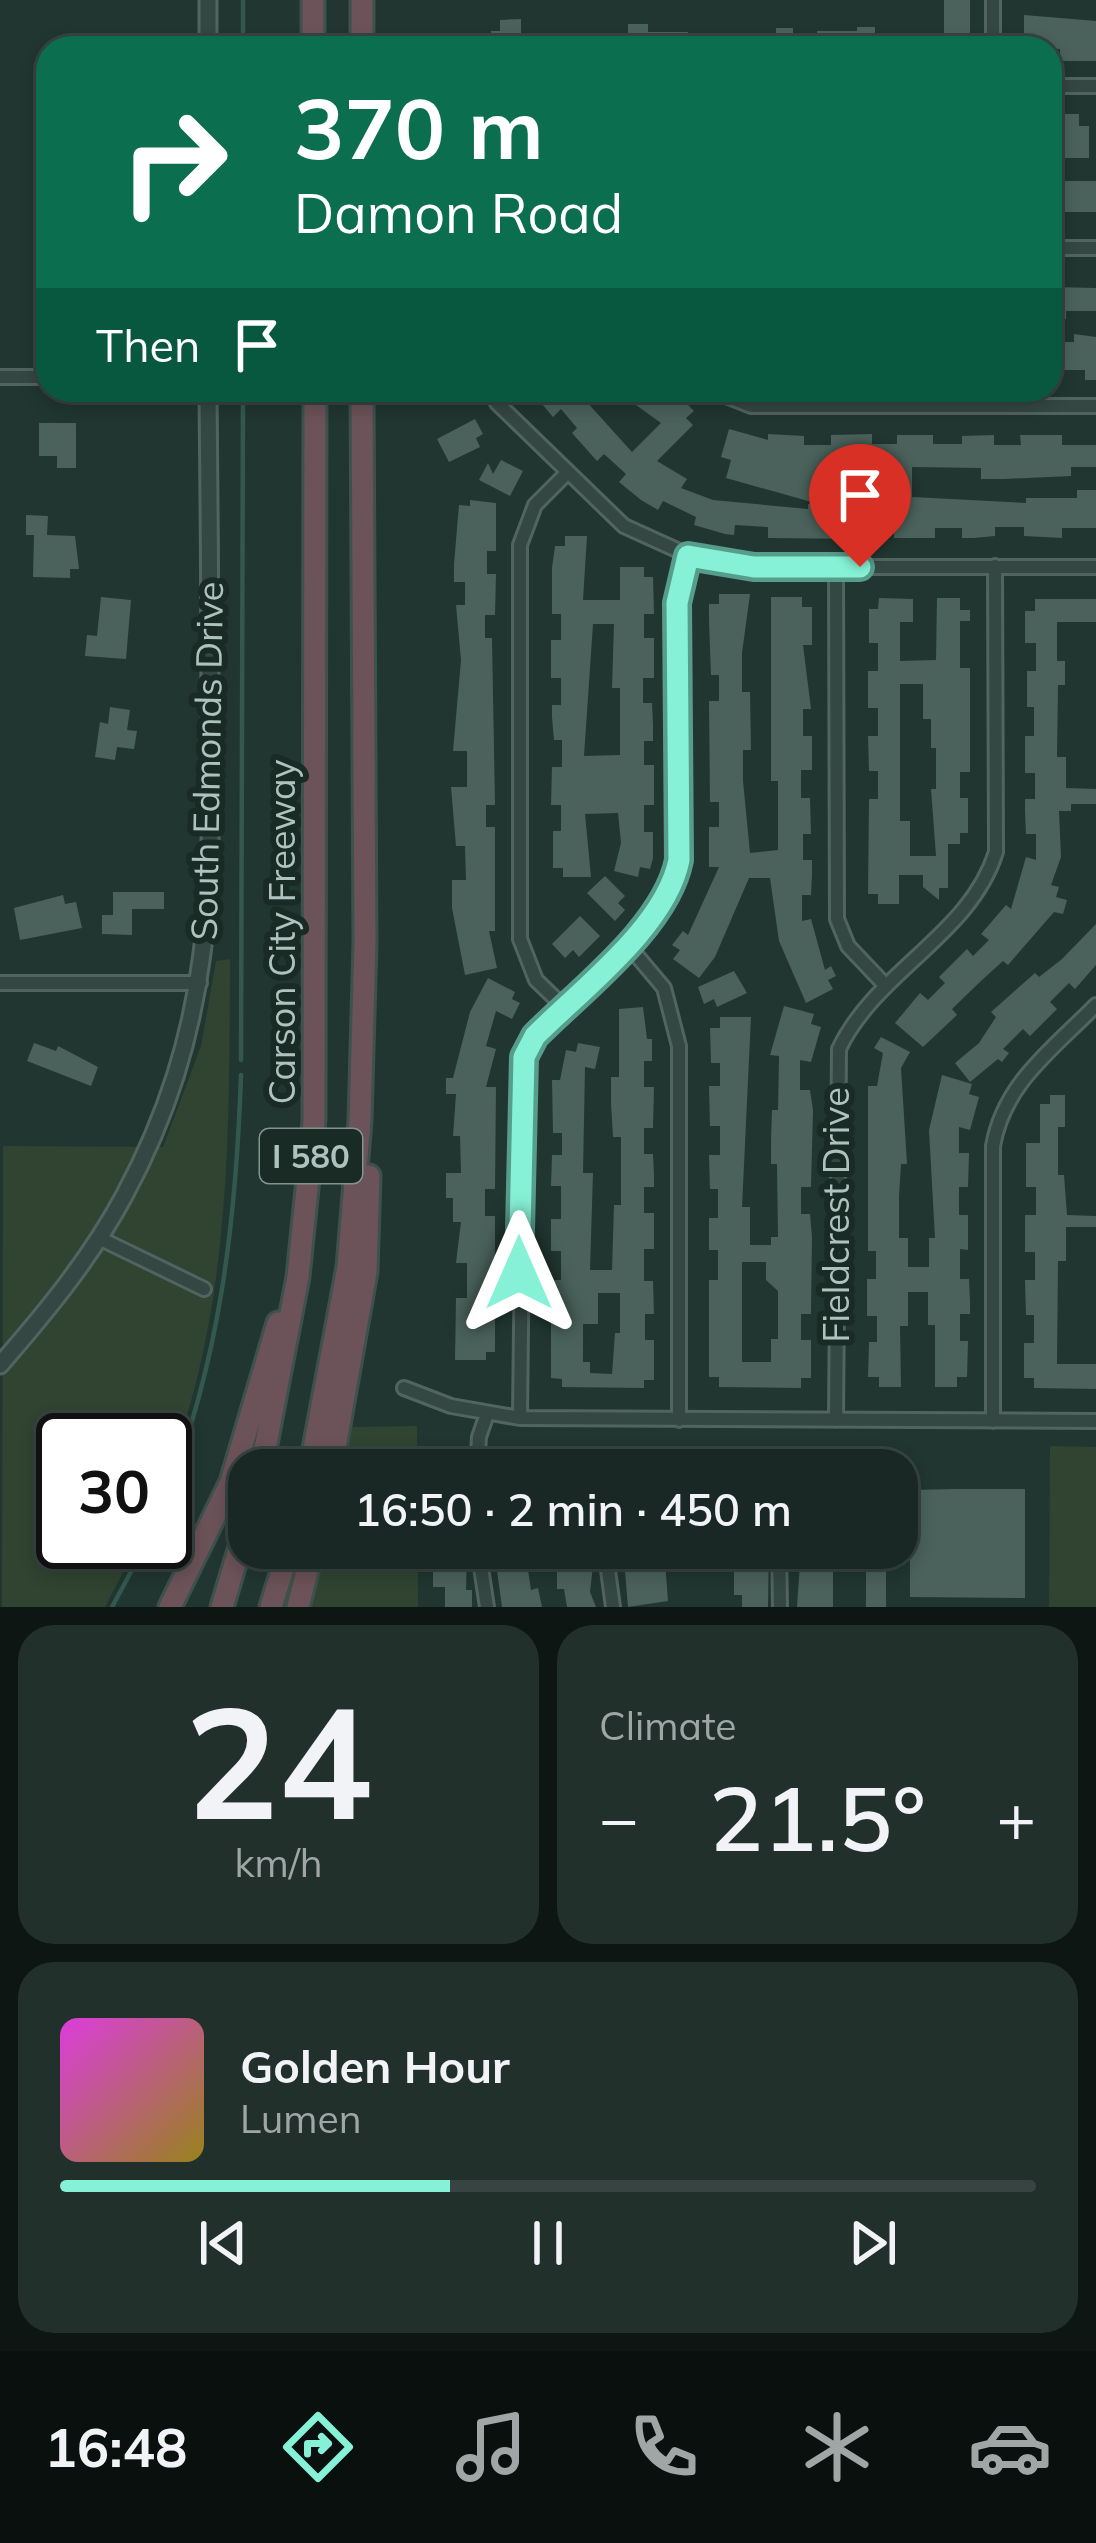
<!DOCTYPE html>
<html lang="en">
<head>
<meta charset="utf-8">
<style>
  :root { --surface:#192824; --page:#22302c; --text:#f1f3f6; --muted:#9fa6a6; --line:#374441; --accent:#86f1d6 }
  body { margin:0; font-family:Mulish,sans-serif; background:var(--page); color:var(--text); height:100vh; display:flex; flex-direction:column; font-size:45px; white-space:nowrap }
  * { box-sizing:border-box; margin:0 }
  p { font-size:39px; color:var(--muted) }
  .icon { flex:none; width:66px; height:66px; fill:none; stroke:currentColor; stroke-width:2; stroke-linecap:round; stroke-linejoin:round }
  .map { position:relative; height:1607px; overflow:hidden }
  .details { display:flex; flex-direction:column; gap:18px; padding:18px; background:#0e1614; flex:1 }
  .details>* { flex:none }
  .guide { position:absolute; left:36px; top:36px; width:1026px; height:366px; border-radius:36px; box-shadow:0 6px 18px #0003,0 0 0 3px var(--line); background:#0b6e4f; color:#fff; overflow:hidden }
  .speed { position:absolute; left:36px; top:1413px; display:flex; gap:24px; font-size:60px; font-weight:700; text-align:center }
  .speed>* { display:grid; place-content:center; width:156px; height:156px; border-radius:50%; background:var(--surface); box-shadow:0 6px 18px #0003,0 0 0 3px var(--line); line-height:1 }
  .speed .limit { border:6px solid #111; border-radius:18px; background:#fff; color:#111 }
  .pin { position:absolute; display:grid; place-items:center; width:102px; height:102px; color:#fff; margin:-123px -51px; border-radius:50% 50% 50% 0; rotate:-45deg; box-shadow:0 0 12px #0007 }
  .pin .icon { rotate:45deg }
  .me { position:absolute; width:132px; margin:-66px; rotate:0deg; stroke-linejoin:round; filter:drop-shadow(0 0 9px #0008) }
  .turn { display:flex; align-items:center; gap:42px; height:252px; padding:0 60px; font-size:54px }
  .turn .icon { width:156px; height:156px; stroke-width:2.5 }
  .turn b { display:block; font-size:84px; line-height:102px }
  .then { display:flex; align-items:center; height:114px; padding:0 60px; background:#0003; gap:24px; font-size:45px }
  .big { font-size:90px; font-weight:600; line-height:1.1 }
  .details .widget { flex:1; display:flex; flex-direction:column; justify-content:center; gap:18px; min-width:0; padding:0 42px; border-radius:36px; background:var(--page) }
  .details .dial { align-items:center; gap:0 }
  .dial b { font-size:156px; line-height:1 }
  .song { display:flex; align-items:center; gap:36px }
  .cover { width:144px; height:144px; border-radius:18px; background:linear-gradient(135deg,hsl(300 70% 55%),hsl(50 70% 35%)) }
  .played { height:12px; border-radius:6px; background:linear-gradient(90deg,var(--accent) 40%,var(--line) 40%) }
  .keys { display:flex; justify-content:space-around; direction:ltr }
  .heat { display:flex; justify-content:space-between; align-items:center; font-size:66px; direction:ltr }
  .details .tiles { flex:1; display:grid; gap:18px; grid-template-columns:1fr 1fr }
  .widget:last-child { grid-column:span 2 }
  .trip { position:absolute; left:228px; top:1449px; width:690px; height:120px; border-radius:36px; background:var(--surface); box-shadow:0 6px 18px #0003,0 0 0 3px var(--line); font-weight:600; line-height:120px; text-align:center }
  .dock { display:flex; height:192px; justify-content:space-around; align-items:center; background:#0a100e; color:var(--muted) }
  .dock .icon { width:84px; height:84px }
  .dock .on { color:var(--accent) }
  .dock b { font-size:54px; color:var(--text) }
  .map>svg:first-child { display:block }
</style>
</head>
<body>
<div class="map">
<svg width="1096" height="1607" viewBox="0 0 1096 1607">
  <rect width="100%" height="100%" fill="#213630"/>
  <path fill="#304431" d="M230,959C229,1137 232,1310 165,1479V1440H63V1542H139L105,1607H2L3,1146L163,1147L201,1046L216,961Z
    M417,1426V1470H343L352,1427Z
    M1050,1446L1096,1447V1607H1049Z
    M325,1548H418V1607H310Z"/>
  <g fill="none" stroke-linecap="round" stroke-linejoin="round">
    <path stroke="#33594e" stroke-width="4.5" d="M243,0V48
      M241,1060L243,390
      M165,1499C220,1361 236,1222 241,1075
      M112,1607L147,1542"/>
  </g>
  <path fill="#4a625b" fill-rule="evenodd" d="M944,0H970V48H492L491,31H500V20L521,19V36L628,33V24H648V32H688V37L776,36V28H793V37H817V31H857V27H875V35L944,36Z
    M1024,15L1096,21V61H1060V49L1024,48Z
    M1050,114H1079V126H1089V158H1059V138H1050Z
    M1050,181H1096V212H1061V222H1050Z
    M1050,287L1096,288V311H1066V319H1050Z
    M1074,334L1096,337V380H1085V370H1050V342H1074Z
    M530,390H585L590,396L585,400L632,452L661,423L615,390H673L694,411L686,418L693,425L657,461L687,479L681,488L713,500L808,509V504L885,506V480L840,474V480H815V503L726,478L731,460L721,457L729,429L768,440V434L804,436V445H831V435L872,434V444H897V435H933V444H962V436L994,435V445H1021L1020,435H1062V445H1096V467H1071V476L1004,479H981V468L912,467V497L1026,503V498H1077V490H1096V528H1062V538L1024,536V527H995V536L974,538H962V528H935V538H894V530H868V539L768,538V527L735,525L734,535L725,534L694,525L696,517L663,501L658,510L641,500L619,482L626,474L604,454L597,461L572,433L577,428L561,409L553,417Z
    M475,419L483,434L476,438L480,447L449,462L437,439Z
    M39,423H76V468H57V456H39Z
    M501,460L523,471L510,496L479,480L488,463L493,474Z
    M470,500L496,503V551H487V574H496L495,615H485V638H492L495,805H486V827H495V931H489L497,968L465,975L452,908V880H466L465,846H456L451,787H467V751H453L461,660L456,605H465V582H454V564L459,505L470,506Z
    M26,515L48,516L47,535L75,536L79,569H70V578L33,577L34,535H26Z
    M565,536H587L583,600H620V567H644V577H653L654,614H644V638H654V678H643V703H652L653,724V741H644V765H654V805H644V832H653V858L650,869L640,867L638,877L614,871L621,843L618,813L585,814L591,877H563V868H553V831H561V805H551L552,767H562V740H554L552,717V705H561V678H551V640H561V614H552V568L555,546H565ZM593,624H614L612,688H620V755L584,756Z
    M719,594H750L742,653V692H750L751,750H743V781L750,853L778,850V781H771V597H802V607H812V645H803L811,709H803V736H812V770H801V798H810L811,834H803V860H812V875L811,895H802V921L811,919L825,970L831,966L836,976L828,980L833,989L806,1003L779,941L770,878H749L715,957L699,978L673,959L680,950L672,945L683,931L688,935L719,867H709V827H719V802H710L709,701H719V675H711L709,621V604H719Z
    M101,597L131,600L126,659L85,656L87,635L97,636Z
    M879,598L913,599V622H900V661L936,660L937,598H960V610H970V621H960V668H970V772H960V798H968V833H960V844H948V888H939V900L923,887V875H899V904H878V894H868L869,799H878V771H869L868,736H878V708H868V671H878V643H869V609H878ZM900,684H923V719H931V748H936V789H931L936,856H910V821H900Z
    M1035,599H1096V622H1057V661H1065V685H1058L1057,757H1066V788L1096,789V804H1071V811H1059L1061,857L1051,885L1059,887L1056,897L1067,900L1063,914L1054,912L1008,965L1003,961L982,980L952,1009L957,1015L923,1047L895,1023L920,993L928,1000L945,983L939,977L967,949L973,956L989,940L981,934L1006,905L1011,909L1026,857L1036,860V834H1026L1025,811V799H1035V773H1025V736H1034V707H1027V671H1036V643H1025V611H1035Z
    M110,707L130,710L127,730L137,731L134,749L117,747L115,760L95,757L100,722L108,724Z
    M605,876L625,896L618,903L625,910L615,921L587,893Z
    M113,892H164V909H132V935L102,934V915H113Z
    M63,895L65,904L76,902L82,928L20,940L14,908Z
    M580,916L600,936L579,957L573,950L565,958L552,944Z
    M1096,924V965L1075,989L1069,983L1050,1002L1057,1009L1030,1036L1023,1029L1003,1049L1009,1053L1002,1062L998,1059L970,1082L955,1063L979,1043L996,1017L991,1012L1035,973L1039,977L1062,959Z
    M734,971L747,993L717,1007L714,999L704,1004L698,987Z
    M488,978L515,992L512,999L520,1003L512,1019L496,1011L486,1046L496,1049L486,1087H496L495,1189H485V1216H495V1352H486V1360H455L456,1298H467V1263H456L461,1222H453V1198H446V1173H461L460,1136H453L456,1094H446V1078H453L470,1012Z
    M784,1006L814,1014L811,1024L821,1027L811,1062L800,1060V1090H810L813,1110L811,1187H801V1214H810L812,1237L811,1314H801V1340H811V1378H801V1388L719,1387V1377H709V1280H718V1250H709V1218H718V1189H710L709,1155H720V1126H710L709,1086H720V1063H711L710,1028H720V1017H751L742,1207H750V1245H771V1237H778L777,1164H771V1140L772,1110H778L779,1056L770,1055ZM742,1262H766V1280L778,1291V1339H771V1362H742Z
    M643,1007L647,1039H652V1061H644V1087H654L653,1128H644V1154H653L654,1175V1187H644V1213H654V1249H644V1281H653L654,1314H645V1340H654V1380H644V1388L562,1387V1379L551,1378V1280H561V1251H551V1219H561V1186H551L552,1155H562V1133H553L552,1080H560L566,1050L576,1052L578,1043L600,1047L595,1069L585,1067L583,1173H593L590,1270H612L614,1205H621V1137H613L611,1103V1077H619V1009ZM598,1293H620V1333H615L612,1374L590,1373V1362H583V1324H598Z
    M881,1037L910,1052L901,1068L907,1164H901L899,1197V1238H908V1267H929V1238H935L929,1130L942,1075L972,1084L969,1094L979,1097L970,1130L959,1127V1153H969L968,1187H959V1215H968V1250L960,1249V1279H969L970,1301V1314H960V1341H968L967,1377H957V1387H935V1325H928V1292H908V1326H900L901,1387H879V1377H868L869,1342H877V1316H867V1279H876V1251H868V1086H877L883,1053L874,1048Z
    M34,1043L56,1051L58,1046L98,1067L91,1086L27,1061Z
    M1050,1095H1065V1127H1058V1175H1064L1067,1215L1096,1216V1227H1066V1261H1058L1057,1364H1096V1389L1034,1388V1378H1024V1343H1034V1315H1026L1025,1280H1035V1252H1025V1215H1036V1187H1026V1143H1040V1104H1050Z
    M427,1448L465,1449V1470H427Z
    M604,1452L687,1457V1470H495V1459H604Z
    M954,1489H1025V1598L910,1597V1490Z
    M427,1548H467L466,1590H472V1607H445V1587H433V1560H427Z
    M494,1548H512V1565L527,1563L531,1590L538,1588L542,1607H502Z
    M557,1548H595L590,1592L596,1607H567L564,1589H557Z
    M623,1548H664L668,1601L628,1607Z
    M734,1548H769L768,1607H742V1595H734Z
    M801,1548H833V1607H797Z
    M866,1548H886V1607H866Z"/>
  <g fill="none" stroke-linecap="round" stroke-linejoin="round">
    <defs>
      <path id="minor" d="M993,48V0
        M1050,86H1096
        M1050,248H1096
        M0,377H48
        M491,390L497,403L624,526L688,555L754,567H1096
        M711,390L751,406H1096
        M836,567L837,919L848,946L885,985
        M627,944L664,988L679,1046V1420
        M0,983H200
        M564,1007L536,980L520,939V545L535,505L565,475
        M99,1238L204,1289
        M404,1388L451,1406L520,1418L1096,1421
        M520,1418L524,1057L535,1036C584,986 664,931 679,860L677,603L688,555
        M836,1420L839,1049C876,971 970,935 996,852L995,566
        M993,1421V1146C1004,1083 1053,1049 1096,1005
        M477,1470L479,1437L487,1414
        M478,1548L487,1607
        M605,1548L613,1607
        M779,1548L780,1607"/>
      <path id="tertiary" d="M208,0V48
        M0,1365C46,1312 90,1259 124,1196C215,1027 212,886 210,700C210,597 209,493 208,390"/>
      <path id="motorway" d="M313,0V48
        M362,0V48
        M261,1470L298,1277L314,1120L315,390
        M310,1470L348,1267L360,1121L365,943L362,390
        M331,1470L366,1272L369,1176
        M170,1607L231,1482L278,1323
        M222,1607L249,1517
        M271,1607L289,1548
        M298,1607L313,1548"/>
    </defs>
    <use href="#minor" stroke="#526460" stroke-width="18"/>
    <use href="#tertiary" stroke="#526460" stroke-width="21"/>
    <use href="#motorway" stroke="#3f514c" stroke-width="27"/>
    <use href="#minor" stroke="#354742" stroke-width="12"/>
    <use href="#tertiary" stroke="#354742" stroke-width="15"/>
    <use href="#motorway" stroke="#6c5259" stroke-width="21"/>
  </g>
  <g fill="none" stroke-linecap="round" stroke-linejoin="round">
    <defs>
      <path id="route" d="M519,1273L524,1057L535,1036C582,989 666,926 679,860L677,603L688,556L754,567H860"/>
    </defs>
    <use href="#route" stroke="#579d8b" stroke-width="30"/>
    <use href="#route" stroke="#86f1d6" stroke-width="21"/>
  </g>
  <g text-anchor="middle" stroke-width="12" stroke-linejoin="round" paint-order="stroke">
    <rect fill="#1a2b26" stroke="#829590" stroke-width="3" x="260" y="1129" width="102" height="54" rx="9"/>
    <g font-size="33" font-weight="bold" fill="#afc3be">
      <text x="311" y="1168">I 580</text>
    </g>
    <g font-size="36" fill="#afc3be" stroke="#1a2b26">
      <text transform="translate(207 761) rotate(-89)" y="13">South Edmonds Drive</text>
      <text transform="translate(282 932) rotate(-90)" y="13">Carson City Freeway</text>
      <text transform="translate(836 1215) rotate(-90)" y="13">Fieldcrest Drive</text>
    </g>
  </g>
</svg>
<div class="speed"><div class="limit">30</div></div>
<div class="pin" style="left:860px;top:567px;background:#d93025"><svg class="icon" aria-label="arrive" viewBox="0 0 24 24"><path d="M6 21V4h12l-3 4 3 4H6"/></svg></div>
<svg class="me" style="left:519px;top:1273px" viewBox="-20 -20 40 40"><path d="M0-17L14 15 0 8-14 15z" fill="#86f1d6" stroke="#fff" stroke-width="4"/></svg>
<div class="trip">16:50 · 2 min · 450 m</div>
<div class="guide">
<div class="turn"><svg class="icon" aria-label="right" viewBox="0 0 24 24"><path d="M7 20v-9h11M14 6l5 5-5 5"/></svg><div><b>370 m</b>Damon Road</div></div>
<div class="then">Then<svg class="icon" aria-label="arrive" viewBox="0 0 24 24"><path d="M6 21V4h12l-3 4 3 4H6"/></svg></div>
</div>
</div>
<section class="details">
<div class="tiles">
<div class="widget dial"><b>24</b><p>km/h</p></div>
<div class="widget"><p>Climate</p>
<div class="heat"><a>−</a><b class="big">21.5°</b><a>+</a></div>
</div>
<div class="widget">
<div class="song"><i class="cover"></i><div><b>Golden Hour</b><p>Lumen</p></div></div>
<div class="played"></div>
<div class="keys"><svg class="icon" aria-label="previous" viewBox="0 0 24 24"><path d="M18 5L8 12l10 7zM5 5v14"/></svg><svg class="icon" aria-label="pause" viewBox="0 0 24 24"><path d="M8 5v14M16 5v14"/></svg><svg class="icon" aria-label="next" viewBox="0 0 24 24"><path d="M6 5l10 7-10 7zM19 5v14"/></svg></div>
</div>
</div>
</section>
<nav class="dock">
<b>16:48</b>
<svg class="icon on" aria-label="directions" viewBox="0 0 24 24"><path d="M12 3l9 9-9 9-9-9zM9 14v-3h6M13 9l2 2-2 2"/></svg>
<svg class="icon" aria-label="music" viewBox="0 0 24 24"><path d="M9 18V5l10-2v13"/><circle cx="6" cy="18" r="3"/><circle cx="16" cy="16" r="3"/></svg>
<svg class="icon" aria-label="phone" viewBox="0 0 24 24"><path d="M5 4h4l2 5-3 2q2 4 5 5l2-3 5 2v4C11 20 4 13 5 4z"/></svg>
<svg class="icon" aria-label="climate" viewBox="0 0 24 24"><path d="M12 3v18M4 7l16 10M4 17L20 7"/></svg>
<svg class="icon" aria-label="car" viewBox="0 0 24 24"><path d="M5 17H2v-5l4-1 3-4h7l3 4 3 1v5h-3M9 17h6M6 11h13"/><circle cx="7" cy="17" r="2"/><circle cx="17" cy="17" r="2"/></svg>
</nav>
</body>
</html>
